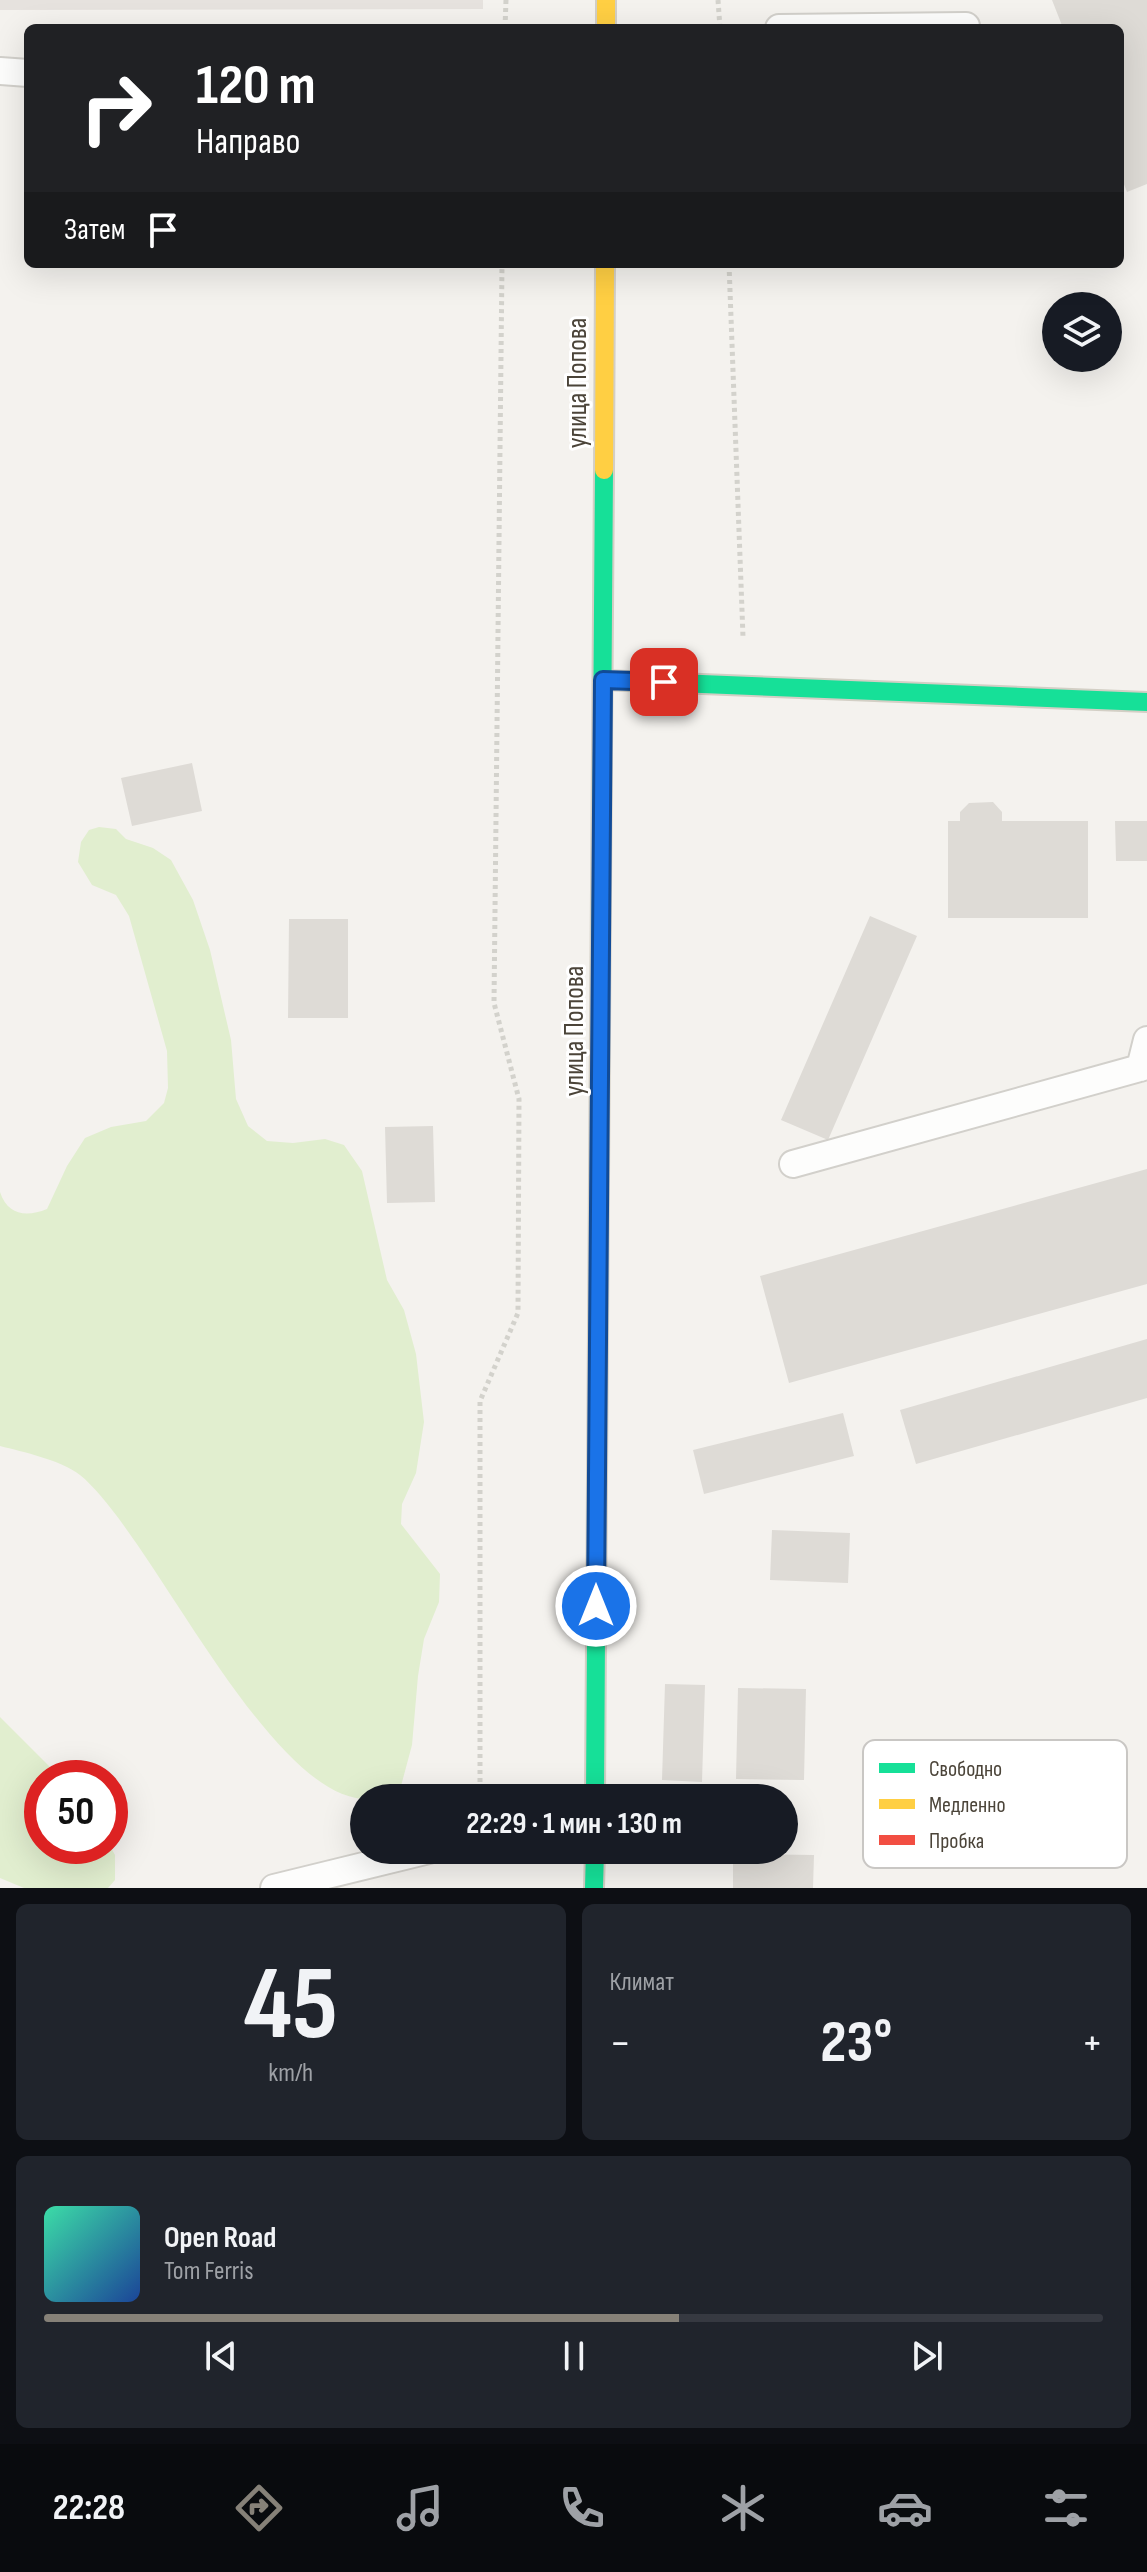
<!DOCTYPE html>
<html lang="ru">
<head>
<meta charset="utf-8">
<style>
  :root { --surface:#171b24; --page:#20242c; --text:#f1f3f6; --muted:#9ea1a6; --line:#363941; --accent:#868178 }
  body { margin:0; font-family:"Sofia Sans Condensed",sans-serif; background:var(--page); color:var(--text); height:100vh; display:flex; flex-direction:column; font-size:30px; white-space:nowrap }
  * { box-sizing:border-box; margin:0 }
  p { font-size:26px; color:var(--muted) }
  .icon { flex:none; width:44px; height:44px; fill:none; stroke:currentColor; stroke-width:2; stroke-linecap:round; stroke-linejoin:round }
  .map { position:relative; height:1888px; overflow:hidden }
  .sheet { display:flex; flex-direction:column; gap:16px; padding:16px; background:#0d0f14; flex:1 }
  .sheet>* { flex:none }
  .top-card { position:absolute; left:24px; top:24px; width:1100px; height:244px; border-radius:12px; box-shadow:0 8px 32px #0002; background:#202124; color:#fff; overflow:hidden }
  .fabs { position:absolute; left:1042px; top:292px; display:grid; gap:16px }
  .fabs a { display:grid; place-items:center; width:80px; height:80px; border-radius:50%; background:var(--surface); box-shadow:0 8px 32px #0002; font-size:40px }
  .speed { position:absolute; left:24px; top:1760px; display:flex; gap:16px; font-size:40px; font-weight:700; text-align:center }
  .speed>* { display:grid; place-content:center; width:104px; height:104px; border-radius:50%; background:var(--surface); box-shadow:0 8px 32px #0002; line-height:1 }
  .speed .limit { border:12px solid #d22; background:#fff; color:#111 }
  .pin { position:absolute; display:grid; place-items:center; width:68px; height:68px; color:#fff; margin:-34px; border-radius:16px; box-shadow:0 4px 12px #0006 }
  .me { position:absolute; width:88px; margin:-44px; rotate:0deg; stroke-linejoin:round; filter:drop-shadow(0 0 6px #0008) }
  .turn { display:flex; align-items:center; gap:28px; height:168px; padding:0 40px; font-size:36px }
  .turn .icon { width:104px; height:104px; stroke-width:2.5 }
  .turn b { display:block; font-size:56px; line-height:68px }
  .then { display:flex; align-items:center; height:76px; padding:0 40px; background:#0003; gap:16px; font-size:30px }
  .big { font-size:60px; font-weight:700; line-height:1.1 }
  .sheet .tile { flex:1; display:flex; flex-direction:column; justify-content:center; gap:12px; min-width:0; padding:0 28px; border-radius:12px; background:var(--page) }
  .sheet .dial { align-items:center; gap:0 }
  .dial b { font-size:104px; line-height:1 }
  .song { display:flex; align-items:center; gap:24px }
  .cover { width:96px; height:96px; border-radius:12px; background:linear-gradient(135deg,hsl(160 70% 55%),hsl(220 70% 35%)) }
  .played { height:8px; border-radius:4px; background:linear-gradient(90deg,var(--accent) 60%,var(--line) 60%) }
  .keys { display:flex; justify-content:space-around; direction:ltr }
  .heat { display:flex; justify-content:space-between; align-items:center; font-size:44px; direction:ltr }
  .sheet .tiles { flex:1; display:grid; gap:16px; grid-template-columns:1fr 1fr }
  .tile:last-child { grid-column:span 2 }
  .trip { position:absolute; left:350px; top:1784px; width:448px; height:80px; border-radius:40px; background:var(--surface); box-shadow:0 8px 32px #0002; font-weight:700; line-height:80px; text-align:center }
  .tab-bar { display:flex; height:128px; justify-content:space-around; align-items:center; background:#090b0e; color:var(--muted) }
  .tab-bar .icon { width:56px; height:56px }
  .tab-bar .selected { color:var(--accent) }
  .tab-bar b { font-size:36px; color:var(--text) }
  .map>svg:first-child { display:block }
</style>
</head>
<body>
<div class="map">
<svg width="1147" height="1888" viewBox="0 0 1147 1888">
  <rect width="100%" height="100%" fill="#f4f2ee"/>
  <path fill="#e6e2de" d="M0,0H483V9L0,10Z"/>
  <path fill="#e1eecf" d="M99,827L116,829L126,839L153,848L171,860L193,900L210,950L231,1040L236,1099L248,1126L267,1141L293,1143L325,1139L344,1145L362,1171L387,1280L404,1310L416,1354L424,1422L416,1473L402,1504L401,1524L440,1574L439,1602L424,1639L418,1676L412,1745L401,1786C394,1790 387,1796 380,1798C277,1821 154,1535 80,1475C61,1460 23,1452 0,1446V1192C8,1216 27,1217 47,1209L67,1166L85,1138L111,1127L146,1121L164,1103L168,1088L167,1051L129,916L116,895L92,885L78,862L81,842L89,830Z
    M0,1717L61,1778H42V1846H110L115,1855V1880L108,1888H24L0,1878Z"/>
  <path fill="#dedbd6" d="M1052,0H1147V184L1127,192L1120,174V28H1063Z
    M192,763L202,811L132,826L121,778Z
    M993,802L1002,812V821H1088V918H948V821H960V812L969,803Z
    M1115,821H1147V861H1116Z
    M870,916L917,936L828,1140L781,1120Z
    M289,919H348V1018H288Z
    M433,1126L435,1202L387,1203L385,1127Z
    M1147,1169V1284L789,1383L760,1276Z
    M1147,1339V1398L916,1464L900,1410Z
    M843,1413L854,1456L704,1494L693,1450Z
    M772,1530L850,1533L848,1583L770,1580Z
    M665,1684L705,1685L702,1782L662,1780Z
    M738,1688L806,1689L804,1780L736,1779Z
    M733,1854L814,1855L813,1888H733Z"/>
  <g fill="none" stroke-linecap="round" stroke-linejoin="round">
    <defs>
      <path id="lane" d="M779,28L966,26
        M0,71L28,73
        M1140,1068L1147,1040
        M793,1164L1147,1066
        M274,1888L429,1850"/>
      <path id="fast" d="M603,680L1147,702
        M600,1029L604,470
        M595,1798L597,1477
        M594,1888L595,1850"/>
      <path id="slow" d="M606,0V28
        M604,470L605,264"/>
      <path id="jam" d="M597,1477L600,1029"/>
    </defs>
    <use href="#lane" stroke="#d2d0cb" stroke-width="30"/>
    <use href="#fast" stroke="#d3cfc5" stroke-width="22"/>
    <use href="#slow" stroke="#d3cfc5" stroke-width="22"/>
    <use href="#jam" stroke="#d3cfc5" stroke-width="22"/>
    <path stroke="#d3d2cc" stroke-width="5" stroke-dasharray="4 4" stroke-linecap="butt" d="M718,0L720,28
      M505,28L506,0
      M729,264L743,637
      M480,1798V1401L518,1313L519,1099L494,1003L502,264"/>
    <use href="#lane" stroke="#fdfdfc" stroke-width="26"/>
    <use href="#fast" stroke="#16e098" stroke-width="18"/>
    <use href="#slow" stroke="#ffcf43" stroke-width="18"/>
    <use href="#jam" stroke="#f24e42" stroke-width="18"/>
  </g>
  <g fill="none" stroke-linecap="round" stroke-linejoin="round">
    <defs>
      <path id="route" d="M596,1606L603,680L664,682"/>
    </defs>
    <use href="#route" stroke="#114b97" stroke-width="20"/>
    <use href="#route" stroke="#1a73e8" stroke-width="14"/>
  </g>
  <g text-anchor="middle" stroke-width="6" stroke-linejoin="round" paint-order="stroke">
    <g font-size="28" fill="#4b4439" stroke="#fff">
      <text transform="translate(576 383) rotate(-90)" y="10">улица Попова</text>
      <text transform="translate(573 1031) rotate(-90)" y="10">улица Попова</text>
    </g>
  </g>
  <rect x="863" y="1740" width="264" height="128" rx="12" fill="#fff" stroke="#c9c7c4" stroke-width="2"/>
  <rect x="879" y="1763" width="36" height="10" fill="#16e098"/>
  <rect x="879" y="1799" width="36" height="10" fill="#ffcf43"/>
  <rect x="879" y="1835" width="36" height="10" fill="#f24e42"/>
  <g font-size="22" fill="#4b4439">
    <text x="929" y="1776">Свободно</text>
    <text x="929" y="1812">Медленно</text>
    <text x="929" y="1848">Пробка</text>
  </g>
</svg>
<div class="fabs">
<a><svg class="icon" aria-label="layers" viewBox="0 0 24 24"><path d="M12 4l9 5-9 5-9-5zM3 14l9 5 9-5"/></svg></a>
</div>
<div class="speed"><div class="limit">50</div></div>
<div class="pin" style="left:664px;top:682px;background:#d93025"><svg class="icon" aria-label="arrive" viewBox="0 0 24 24"><path d="M6 21V4h12l-3 4 3 4H6"/></svg></div>
<svg class="me" style="left:596px;top:1606px" viewBox="-20 -20 40 40"><circle r="17" fill="#1a73e8" stroke="#fff" stroke-width="3"/><path d="M0-11L8 9 0 5-8 9z" fill="#fff"/></svg>
<div class="trip">22:29 · 1 мин · 130 m</div>
<div class="top-card">
<div class="turn"><svg class="icon" aria-label="right" viewBox="0 0 24 24"><path d="M7 20v-9h11M14 6l5 5-5 5"/></svg><div><b>120 m</b>Направо</div></div>
<div class="then">Затем<svg class="icon" aria-label="arrive" viewBox="0 0 24 24"><path d="M6 21V4h12l-3 4 3 4H6"/></svg></div>
</div>
</div>
<section class="sheet">
<div class="tiles">
<div class="tile dial"><b>45</b><p>km/h</p></div>
<div class="tile"><p>Климат</p>
<div class="heat"><a>−</a><b class="big">23°</b><a>+</a></div>
</div>
<div class="tile">
<div class="song"><i class="cover"></i><div><b>Open Road</b><p>Tom Ferris</p></div></div>
<div class="played"></div>
<div class="keys"><svg class="icon" aria-label="previous" viewBox="0 0 24 24"><path d="M18 5L8 12l10 7zM5 5v14"/></svg><svg class="icon" aria-label="pause" viewBox="0 0 24 24"><path d="M8 5v14M16 5v14"/></svg><svg class="icon" aria-label="next" viewBox="0 0 24 24"><path d="M6 5l10 7-10 7zM19 5v14"/></svg></div>
</div>
</div>
</section>
<nav class="tab-bar">
<b>22:28</b>
<svg class="icon selected" aria-label="directions" viewBox="0 0 24 24"><path d="M12 3l9 9-9 9-9-9zM9 14v-3h6M13 9l2 2-2 2"/></svg>
<svg class="icon" aria-label="music" viewBox="0 0 24 24"><path d="M9 18V5l10-2v13"/><circle cx="6" cy="18" r="3"/><circle cx="16" cy="16" r="3"/></svg>
<svg class="icon" aria-label="phone" viewBox="0 0 24 24"><path d="M5 4h4l2 5-3 2q2 4 5 5l2-3 5 2v4C11 20 4 13 5 4z"/></svg>
<svg class="icon" aria-label="climate" viewBox="0 0 24 24"><path d="M12 3v18M4 7l16 10M4 17L20 7"/></svg>
<svg class="icon" aria-label="car" viewBox="0 0 24 24"><path d="M5 17H2v-5l4-1 3-4h7l3 4 3 1v5h-3M9 17h6M6 11h13"/><circle cx="7" cy="17" r="2"/><circle cx="17" cy="17" r="2"/></svg>
<svg class="icon" aria-label="filters" viewBox="0 0 24 24"><path d="M4 7h16M4 17h16"/><circle cx="9" cy="7" r="2"/><circle cx="15" cy="17" r="2"/></svg>
</nav>
</body>
</html>
